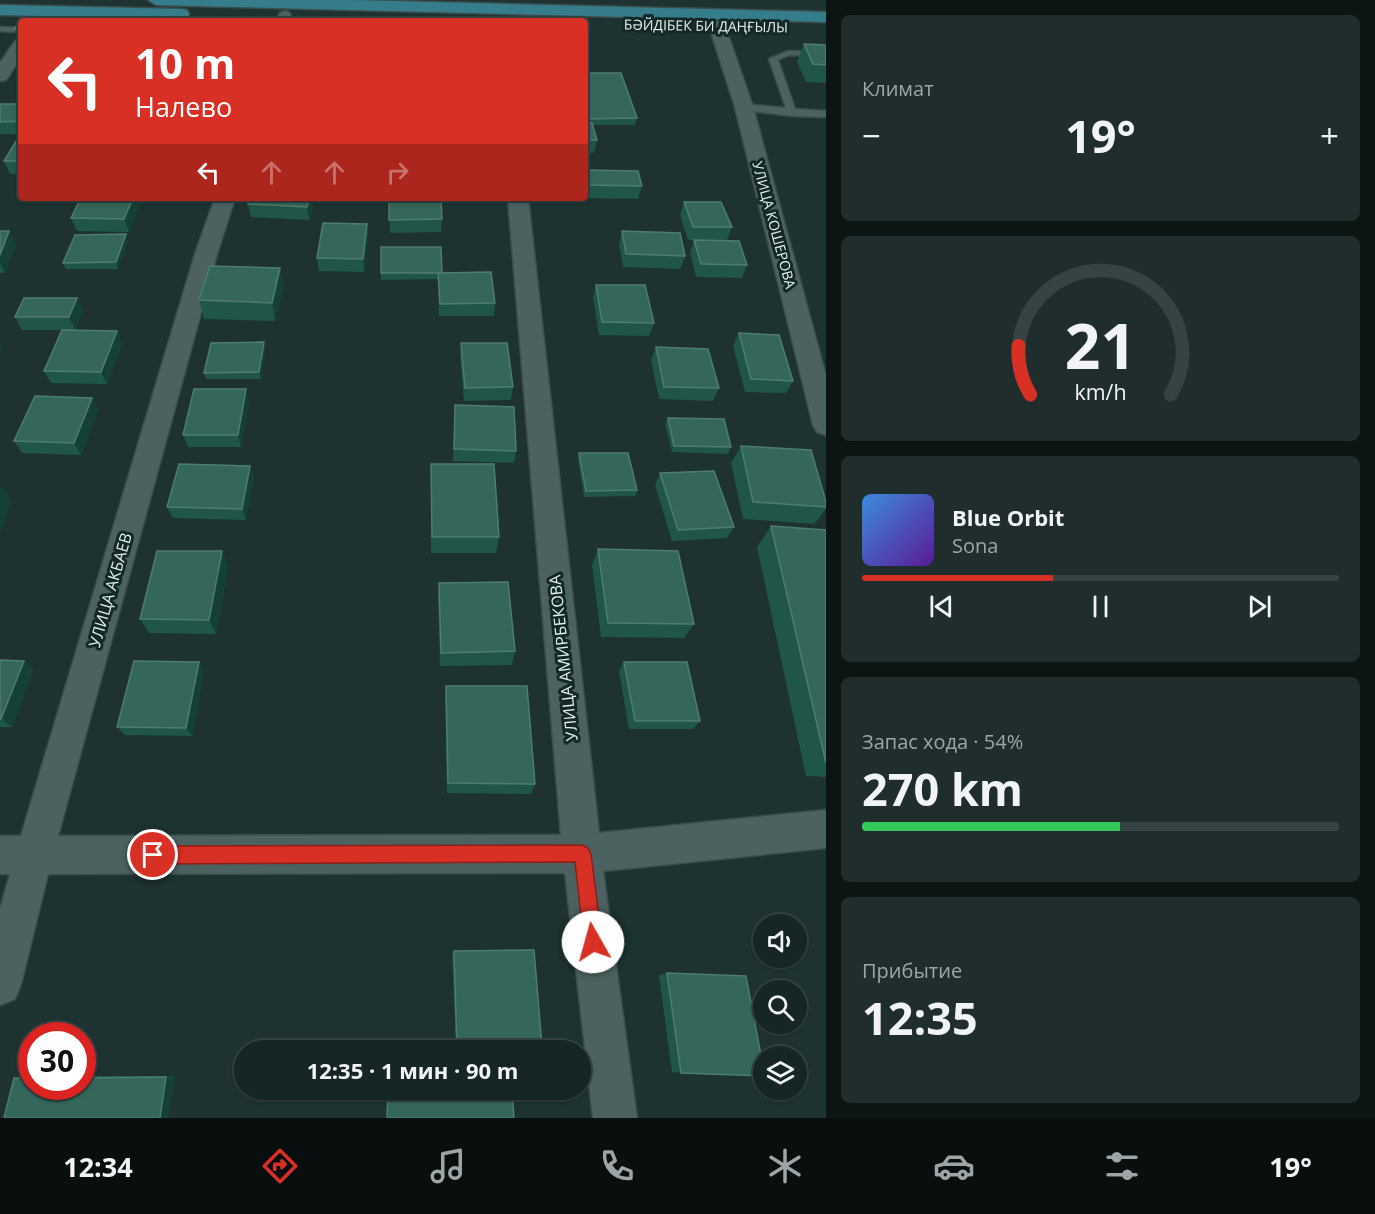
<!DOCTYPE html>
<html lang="ru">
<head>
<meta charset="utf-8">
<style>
  :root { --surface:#162625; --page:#1f2e2d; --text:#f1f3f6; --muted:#9ea5a7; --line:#354342; --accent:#d93025 }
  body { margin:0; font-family:"Open Sans",sans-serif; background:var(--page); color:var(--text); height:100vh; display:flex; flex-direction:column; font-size:22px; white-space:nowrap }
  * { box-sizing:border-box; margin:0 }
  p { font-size:20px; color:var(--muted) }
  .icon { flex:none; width:33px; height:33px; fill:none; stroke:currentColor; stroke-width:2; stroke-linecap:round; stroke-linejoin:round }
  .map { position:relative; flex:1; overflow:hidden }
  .panel { display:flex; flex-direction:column; gap:15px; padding:15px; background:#0c1514; width:549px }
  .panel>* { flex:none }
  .top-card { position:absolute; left:18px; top:18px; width:570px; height:183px; border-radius:6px; box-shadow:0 2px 4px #0004,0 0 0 2px var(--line); background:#d93025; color:#fff; overflow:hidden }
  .tools { position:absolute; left:753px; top:914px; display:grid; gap:12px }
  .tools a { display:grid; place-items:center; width:54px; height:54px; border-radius:50%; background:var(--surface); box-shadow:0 2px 4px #0004,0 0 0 2px var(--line); font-size:30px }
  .speed { position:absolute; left:18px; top:1022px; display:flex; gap:12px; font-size:30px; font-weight:700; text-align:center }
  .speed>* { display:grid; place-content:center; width:78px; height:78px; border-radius:50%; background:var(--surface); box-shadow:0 2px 4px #0004,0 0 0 2px var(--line); line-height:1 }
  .speed .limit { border:9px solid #d22; background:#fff; color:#111 }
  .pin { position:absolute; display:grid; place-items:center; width:51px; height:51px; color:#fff; margin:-26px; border:3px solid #fff; border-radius:50%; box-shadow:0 2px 6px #0007 }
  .me { position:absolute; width:66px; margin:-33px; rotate:353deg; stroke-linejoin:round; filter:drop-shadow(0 0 4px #0008) }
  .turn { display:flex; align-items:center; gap:21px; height:126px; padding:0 18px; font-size:27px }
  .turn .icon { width:78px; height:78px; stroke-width:2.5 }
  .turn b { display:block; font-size:42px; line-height:51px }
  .lanes { display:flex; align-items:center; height:57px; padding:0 18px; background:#0003; justify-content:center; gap:30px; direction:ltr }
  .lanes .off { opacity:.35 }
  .big { font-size:45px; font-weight:700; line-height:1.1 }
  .panel .card { flex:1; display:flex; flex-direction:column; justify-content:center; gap:9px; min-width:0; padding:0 21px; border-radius:9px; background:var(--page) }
  .panel .dial { align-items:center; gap:0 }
  .dial svg { height:156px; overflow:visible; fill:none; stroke:var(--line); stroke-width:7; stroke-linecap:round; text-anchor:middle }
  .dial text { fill:var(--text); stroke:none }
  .song { display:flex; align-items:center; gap:18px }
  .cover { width:72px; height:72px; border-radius:9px; background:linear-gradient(135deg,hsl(210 70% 55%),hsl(270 70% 35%)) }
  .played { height:6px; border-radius:3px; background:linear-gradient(90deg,var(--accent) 40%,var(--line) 40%) }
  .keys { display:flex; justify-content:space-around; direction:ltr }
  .heat { display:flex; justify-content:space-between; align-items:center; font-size:33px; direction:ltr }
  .charge { height:9px; border-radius:4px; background:linear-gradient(90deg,#34c759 54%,var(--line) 0) }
  .trip { position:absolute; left:234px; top:1040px; width:357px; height:60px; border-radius:30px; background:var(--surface); box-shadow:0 2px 4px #0004,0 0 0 2px var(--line); font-weight:700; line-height:60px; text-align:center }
  .tabs { display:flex; height:96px; justify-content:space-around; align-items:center; background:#090f0f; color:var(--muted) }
  .tabs .icon { width:42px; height:42px }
  .tabs .active { color:var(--accent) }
  .tabs b { font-size:27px; color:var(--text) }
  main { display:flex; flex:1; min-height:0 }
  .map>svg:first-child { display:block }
</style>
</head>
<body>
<main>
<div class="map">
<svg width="826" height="1118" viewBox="0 0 826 1118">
  <rect width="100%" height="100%" fill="#1d3231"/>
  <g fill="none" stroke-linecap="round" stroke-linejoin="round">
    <defs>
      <path id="lane" d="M0,27L21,28V32L0,31Z
        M788,51L826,52V56L789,55L778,60L795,109L826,111V117L792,116L744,110L740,107L744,104L786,108L769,59Z"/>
      <path id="street" d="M42,7L50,12L44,21H28L37,9Z
        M285,11L290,13L292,21H276L280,13Z
        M717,21L725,26L753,107L826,376V435L817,432L813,425L735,107L709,26Z
        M21,39V57L6,80L0,81V63L15,41Z
        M215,198H235L217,254L58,836L561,835L508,198H528L599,833L826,810V848L603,871L637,1118H593L565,873L48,874L21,984L15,999L0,1005V909L10,874H0V836H21L195,254Z"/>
      <path id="primary" d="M148,0H353L826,12V22L156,5Z
        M0,5L181,9L187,10L189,14L187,18L181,19L0,15Z"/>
    </defs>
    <use href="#lane" stroke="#3a4d4c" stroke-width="3"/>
    <use href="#street" stroke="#3a4d4c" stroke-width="3"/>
    <use href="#primary" stroke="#3a4d4c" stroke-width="3"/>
    <use href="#lane" fill="#4c6261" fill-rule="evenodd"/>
    <use href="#street" fill="#4c6261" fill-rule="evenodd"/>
    <use href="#primary" fill="#367d8b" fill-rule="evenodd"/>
  </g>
  <path fill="#1f5647" d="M21,21V47L14,29Z
    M804,44L826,45V83L806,82L797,62Z
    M585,73L637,118L635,125H593L597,140L594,153H585Z
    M0,104H21V134H0Z
    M21,138V174H10L4,161Z
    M585,170L642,186L638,199L581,198H585Z
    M81,198H138L140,204L129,232L77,231L71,218Z
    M251,198H315L309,220L251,217L248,204Z
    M389,198L442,219L441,232L390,233Z
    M684,202L732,227L727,240L747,265L742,278L696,277L690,253L694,240H688L680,215Z
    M367,224L368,237L364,272L319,271L317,258Z
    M0,231L16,244L5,273H0Z
    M622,231L685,256L680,269L623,267L619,244Z
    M128,241L118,269H66L63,263Z
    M381,247L442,273L495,303L494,316H439L438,279L381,280Z
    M280,268L284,287L275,321L204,319L199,300Z
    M596,285L654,323L649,336L599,335L593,297Z
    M77,298L83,311L75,330L117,331L122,344L107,384L51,383L44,371L62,330H22L15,317Z
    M739,333L793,381L786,393L745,392L733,346Z
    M264,342L265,348L261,379H206L204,373Z
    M461,343L513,387L511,400L464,401L460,356Z
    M656,347L719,388L713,401L659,399L651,360Z
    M246,389L249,402L241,447H188L183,435Z
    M92,398L98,410L81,455L22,453L14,441Z
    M455,405L516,451L514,463L453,461Z
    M668,418L731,447L728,454L672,452L665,424Z
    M741,446L826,502V509L814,524L743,519L731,463Z
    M579,453L637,490L635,496L584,497L578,459Z
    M431,464L499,537L496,553H431Z
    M250,466L254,478L246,520L173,518L167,507Z
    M660,473L734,527L727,538L672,541L655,485Z
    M771,526L826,530V777L806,776L757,547Z
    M598,549L694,624L684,638L601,637L592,565Z
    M222,551L228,567L216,634L149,633L140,619Z
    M439,583L515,651L512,665L440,666L438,598Z
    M0,660L24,661L33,670L12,727H0Z
    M624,662L700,721L693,729H629L619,671Z
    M204,671L192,736L125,735L117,727Z
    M446,686L535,784L531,794L447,793L445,698Z
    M454,951L457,1048H456L452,954Z
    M667,973L681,1073L672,1072L659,975Z
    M82,1076H175L168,1118H4L14,1078L32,1077V1086H82Z"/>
  <path fill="#154036" d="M133,198H138L140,204L129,232L124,219Z
    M310,198H315L309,220L307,207Z
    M367,224L368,237L364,272L363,259Z
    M9,231L16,244L5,273L0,263V255Z
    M126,234L128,241L118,269L116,262Z
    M280,268L284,287L275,321L272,303Z
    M77,298L83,311L75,330L69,317Z
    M117,331L122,344L107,384L101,372Z
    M264,342L265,348L261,379L259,372Z
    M0,344L3,348L0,354Z
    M246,389L249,402L241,447L238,435Z
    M92,398L98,410L81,455L74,443Z
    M250,466L254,478L246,520L242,509Z
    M0,485L12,501L0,533Z
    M222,551L228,567L216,634L209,620Z
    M24,661L33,670L12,727L1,719Z
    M199,662L204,671L192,736L186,728Z
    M175,1076L168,1118H160L166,1077Z"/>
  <path fill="#346659" stroke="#4f7c70" stroke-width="1.5" d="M21,20L50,21H21V29H14Z
    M804,44L826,45V65L813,64Z
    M585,73H621L637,118L585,119Z
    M0,104H21V121L0,122Z
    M585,123H592L597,140H585Z
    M18,138H21V161H4Z
    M585,170L638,171L642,186L585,185Z
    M81,198H133L124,219L71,218Z
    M251,198H310L307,207L248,204Z
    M389,198H441L442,219L389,220Z
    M684,202H721L732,227H693Z
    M323,223L367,224L363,259L317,258Z
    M0,231H9L0,255Z
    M622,231L680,233L685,256L626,254Z
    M126,234L116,262L63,263L75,235Z
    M694,240L739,241L747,265L701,264Z
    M381,247H441L442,273H381Z
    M210,266L280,268L272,303L199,300Z
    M491,272L495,303L440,304L438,273Z
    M596,285H645L654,323L602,322Z
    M24,298H77L69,317H15Z
    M62,330L117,331L101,372L44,371Z
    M739,333L779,335L793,381L751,379Z
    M264,342L259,372L204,373L211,343Z
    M461,343H507L513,387L465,388Z
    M656,347L708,349L719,388L664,387Z
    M194,389H246L238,435H183Z
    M35,396L92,398L74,443L14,441Z
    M455,405L514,407L516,451L454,449Z
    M668,418L724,419L731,447L674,446Z
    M741,446L811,450L826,502V507L753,502Z
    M579,453H628L637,490L586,491Z
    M179,464L250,466L242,509L167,507Z
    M431,464H494L499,537H432Z
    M714,471L734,527L678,530L660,473Z
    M771,526L826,530V763Z
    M598,549L678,551L694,624L608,623Z
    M157,551H222L209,620L140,619Z
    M508,582L515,651L441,653L439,583Z
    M0,660L24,661L1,719H0Z
    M134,661L199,662L186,728L117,727Z
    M624,662H687L700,721H635Z
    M446,686H527L535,784L448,783Z
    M534,950L542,1047L457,1048L454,951Z
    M667,973L746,976L764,1071V1076L681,1073Z
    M166,1077L160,1118H4L14,1078H32V1086H82V1078Z
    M388,1089H512L514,1118H387Z"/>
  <path fill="#d93025" stroke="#8d1f18" stroke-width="1.5" d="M582,845L588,848L591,854L602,942L600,948L593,951L587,948L584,942L575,862L153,864L147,861L144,855L147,849L153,846Z"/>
  <g text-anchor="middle" stroke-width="6" stroke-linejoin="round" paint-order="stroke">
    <g font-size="14" fill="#e3f0ef" stroke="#132827">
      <text transform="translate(706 26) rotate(1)" y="5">БӘЙДІБЕК БИ ДАҢҒЫЛЫ</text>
      <text transform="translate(774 225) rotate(75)" y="5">УЛИЦА КОШЕРОВА</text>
    </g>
    <g font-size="16" fill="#e3f0ef" stroke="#132827">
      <text transform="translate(110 590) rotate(-74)" y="6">УЛИЦА АКБАЕВ</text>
      <text transform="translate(563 658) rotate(-96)" y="6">УЛИЦА АМИРБЕКОВА</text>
    </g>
  </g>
</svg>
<div class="tools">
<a><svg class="icon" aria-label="sound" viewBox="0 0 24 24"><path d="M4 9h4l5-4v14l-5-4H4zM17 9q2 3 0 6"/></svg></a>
<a><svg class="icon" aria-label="search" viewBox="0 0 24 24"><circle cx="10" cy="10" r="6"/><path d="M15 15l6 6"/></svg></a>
<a><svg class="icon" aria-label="layers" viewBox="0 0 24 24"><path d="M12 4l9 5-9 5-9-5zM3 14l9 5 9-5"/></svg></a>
</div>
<div class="speed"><div class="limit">30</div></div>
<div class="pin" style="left:153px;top:855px;background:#d93025"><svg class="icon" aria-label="arrive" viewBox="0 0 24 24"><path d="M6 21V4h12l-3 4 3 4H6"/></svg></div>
<svg class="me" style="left:593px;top:942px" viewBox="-20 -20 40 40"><circle r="19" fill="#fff"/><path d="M0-13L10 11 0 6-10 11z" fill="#d93025"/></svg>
<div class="trip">12:35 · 1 мин · 90 m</div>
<div class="top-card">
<div class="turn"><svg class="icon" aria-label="left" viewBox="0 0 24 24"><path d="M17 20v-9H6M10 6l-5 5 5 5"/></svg><div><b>10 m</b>Налево</div></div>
<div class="lanes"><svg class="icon" aria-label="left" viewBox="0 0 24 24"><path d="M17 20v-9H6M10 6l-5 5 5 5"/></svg><svg class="icon off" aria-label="ahead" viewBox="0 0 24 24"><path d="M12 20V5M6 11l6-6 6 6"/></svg><svg class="icon off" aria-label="ahead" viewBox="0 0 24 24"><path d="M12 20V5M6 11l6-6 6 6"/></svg><svg class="icon off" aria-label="right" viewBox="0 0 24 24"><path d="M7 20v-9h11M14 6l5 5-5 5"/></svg></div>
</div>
</div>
<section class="panel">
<div class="card"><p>Климат</p>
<div class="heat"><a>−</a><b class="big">19°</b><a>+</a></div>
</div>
<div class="card dial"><svg viewBox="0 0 100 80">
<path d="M14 69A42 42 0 1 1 86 69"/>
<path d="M14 69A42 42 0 0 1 8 44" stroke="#d93025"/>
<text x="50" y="56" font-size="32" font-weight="700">21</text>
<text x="50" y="72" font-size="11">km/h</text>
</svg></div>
<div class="card">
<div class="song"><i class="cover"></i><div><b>Blue Orbit</b><p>Sona</p></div></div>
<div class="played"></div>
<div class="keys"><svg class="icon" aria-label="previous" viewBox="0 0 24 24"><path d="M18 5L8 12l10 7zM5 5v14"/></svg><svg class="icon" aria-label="pause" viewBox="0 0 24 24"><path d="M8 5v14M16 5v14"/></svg><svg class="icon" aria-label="next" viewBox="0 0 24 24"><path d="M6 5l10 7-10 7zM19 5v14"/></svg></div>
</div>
<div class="card"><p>Запас хода · 54%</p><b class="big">270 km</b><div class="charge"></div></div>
<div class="card"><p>Прибытие</p><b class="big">12:35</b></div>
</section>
</main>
<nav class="tabs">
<b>12:34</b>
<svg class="icon active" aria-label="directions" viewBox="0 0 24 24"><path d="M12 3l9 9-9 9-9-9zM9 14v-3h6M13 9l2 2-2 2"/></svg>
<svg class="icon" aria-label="music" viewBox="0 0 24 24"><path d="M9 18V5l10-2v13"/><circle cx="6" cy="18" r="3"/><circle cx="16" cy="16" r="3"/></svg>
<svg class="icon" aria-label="phone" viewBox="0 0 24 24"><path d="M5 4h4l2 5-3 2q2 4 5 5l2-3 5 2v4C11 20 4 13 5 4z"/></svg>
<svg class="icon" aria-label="climate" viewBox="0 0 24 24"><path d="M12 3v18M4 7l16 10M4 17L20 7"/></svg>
<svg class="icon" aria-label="car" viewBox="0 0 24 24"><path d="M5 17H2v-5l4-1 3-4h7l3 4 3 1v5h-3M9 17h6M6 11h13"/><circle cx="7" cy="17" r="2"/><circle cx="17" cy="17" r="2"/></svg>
<svg class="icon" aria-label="filters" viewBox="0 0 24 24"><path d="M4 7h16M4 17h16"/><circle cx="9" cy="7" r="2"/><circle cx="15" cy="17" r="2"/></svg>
<b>19°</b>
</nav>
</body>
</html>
